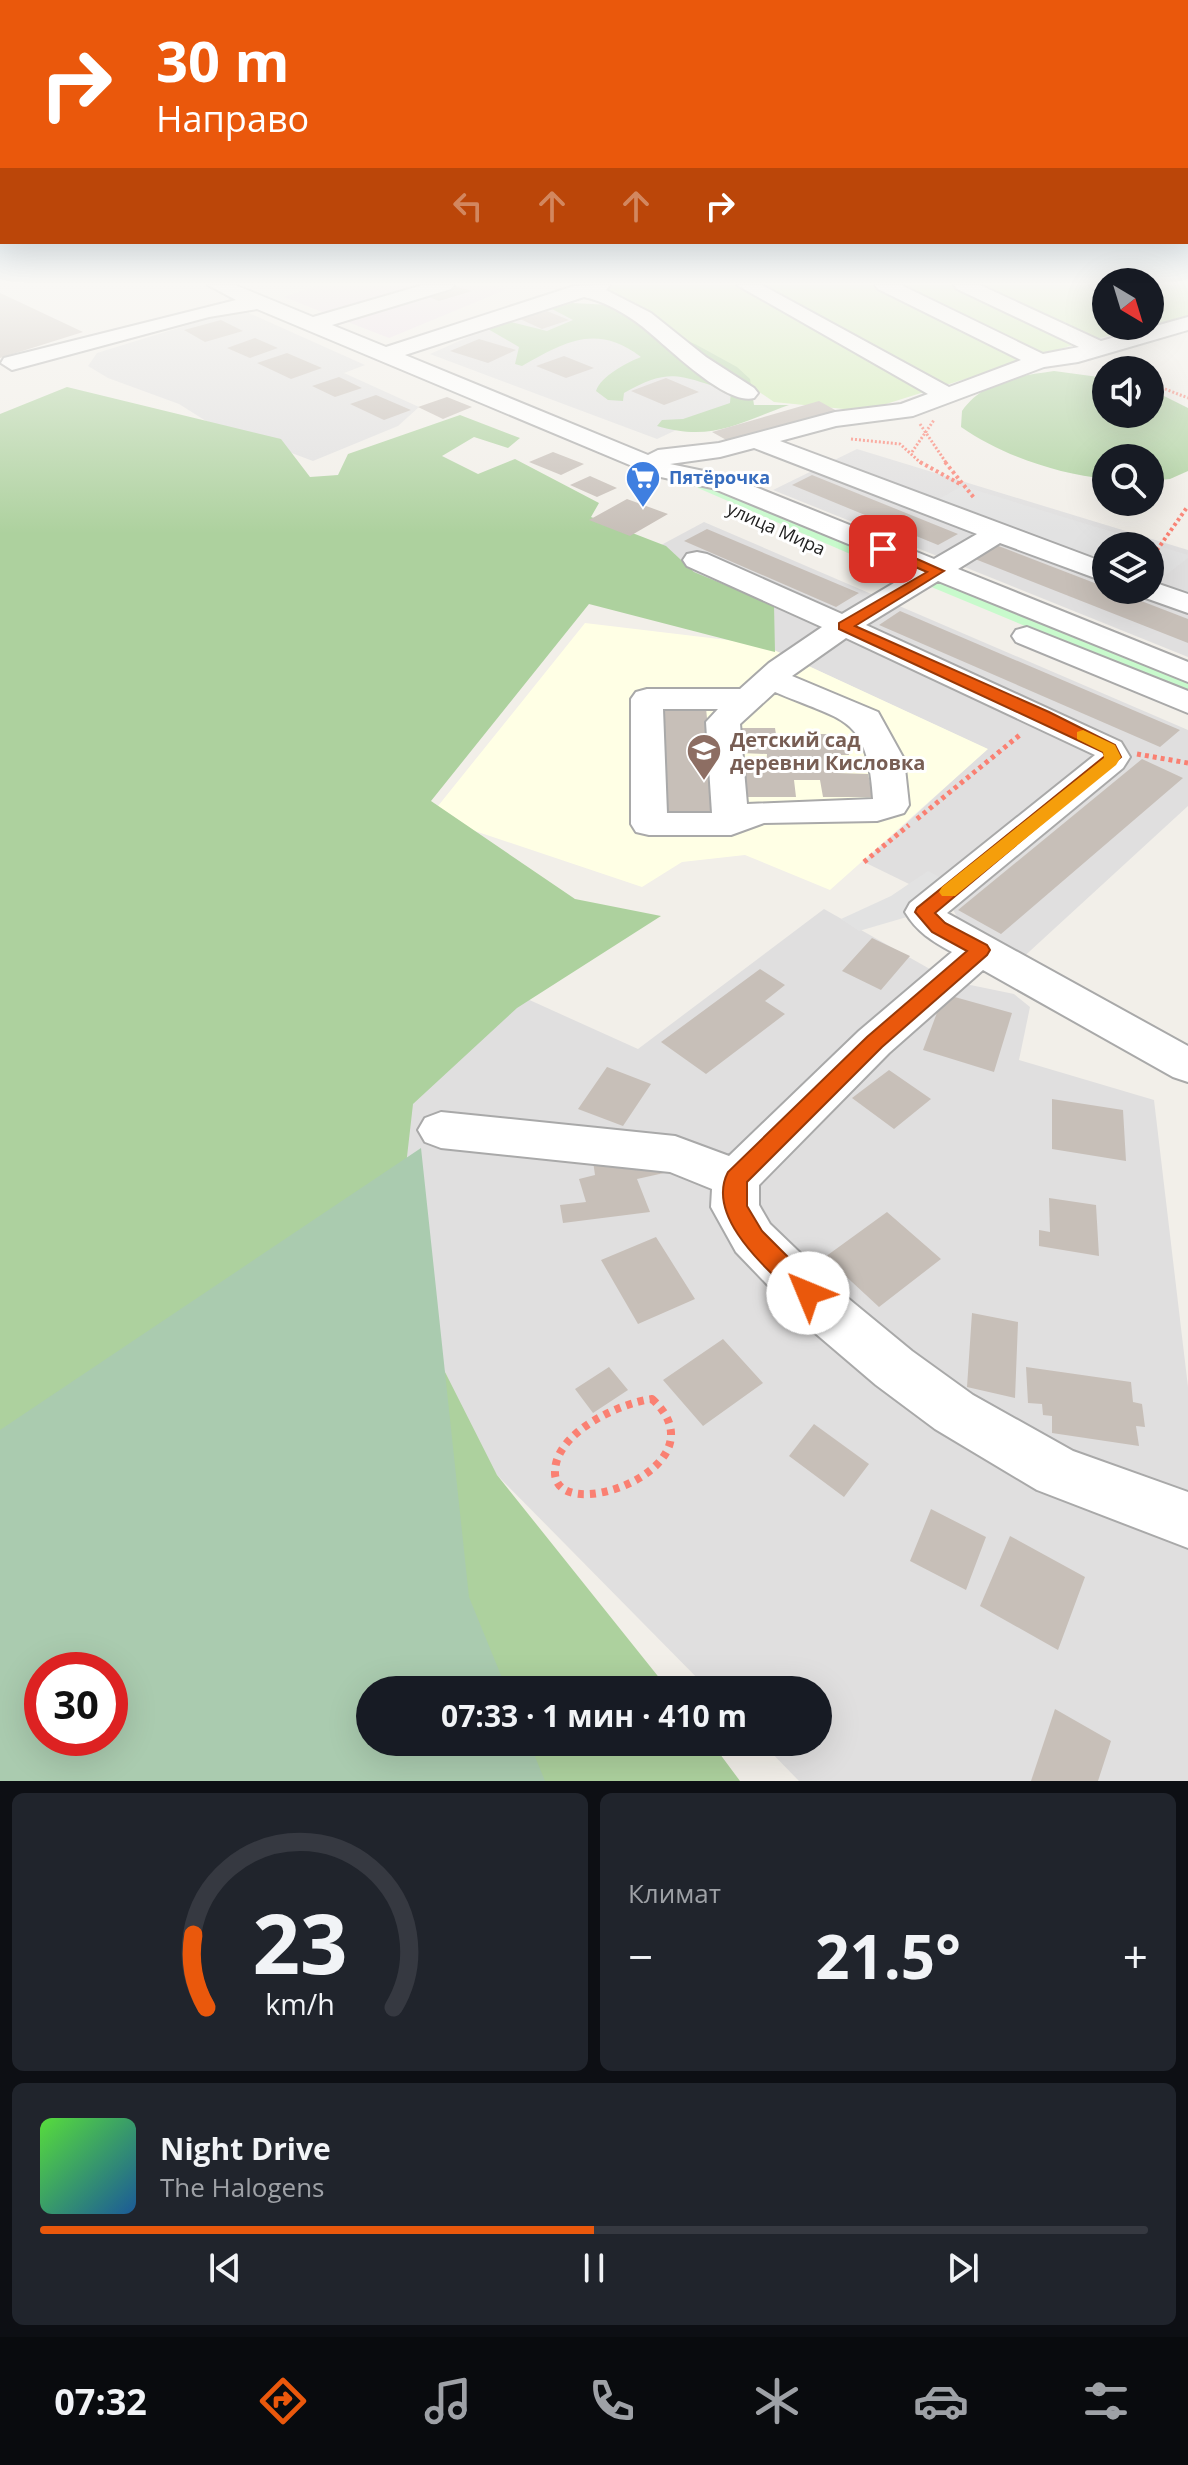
<!DOCTYPE html>
<html lang="ru">
<head>
<meta charset="utf-8">
<style>
  :root { --surface:#171b24; --page:#20242c; --text:#f1f3f6; --muted:#9ea1a6; --line:#363941; --accent:#ea580c }
  body { margin:0; font-family:"Open Sans",sans-serif; background:var(--page); color:var(--text); height:100vh; display:flex; flex-direction:column; font-size:30px; white-space:nowrap }
  * { box-sizing:border-box; margin:0 }
  p { font-size:26px; color:var(--muted) }
  .icon { flex:none; width:44px; height:44px; fill:none; stroke:currentColor; stroke-width:2; stroke-linecap:round; stroke-linejoin:round }
  .map { position:relative; height:1781px; overflow:hidden }
  .sheet { display:flex; flex-direction:column; gap:12px; padding:12px; background:#0d0f14; flex:1 }
  .sheet>* { flex:none }
  .top-card { position:absolute; left:0px; top:0px; width:1188px; height:244px; box-shadow:0 8px 32px #0002; background:#ea580c; color:#fff; overflow:hidden }
  .needle { width:52px; rotate:142deg }
  .buttons { position:absolute; left:1092px; top:268px; display:grid; gap:16px }
  .buttons a { display:grid; place-items:center; width:72px; height:72px; border-radius:50%; background:var(--surface); box-shadow:0 8px 32px #0002; font-size:40px }
  .speed { position:absolute; left:24px; top:1652px; display:flex; gap:16px; font-size:40px; font-weight:700; text-align:center }
  .speed>* { display:grid; place-content:center; width:104px; height:104px; border-radius:50%; background:var(--surface); box-shadow:0 8px 32px #0002; line-height:1 }
  .speed .limit { border:12px solid #d22; background:#fff; color:#111 }
  .pin { position:absolute; display:grid; place-items:center; width:68px; height:68px; color:#fff; margin:-34px; border-radius:16px; box-shadow:0 4px 12px #0006 }
  .me { position:absolute; width:88px; margin:-44px; rotate:315deg; stroke-linejoin:round; filter:drop-shadow(0 0 6px #0008) }
  .turn { display:flex; align-items:center; gap:28px; height:168px; padding:0 24px; font-size:36px }
  .turn .icon { width:104px; height:104px; stroke-width:2.5 }
  .turn b { display:block; font-size:56px; line-height:68px }
  .lanes { display:flex; align-items:center; height:76px; padding:0 24px; background:#0003; justify-content:center; gap:40px; direction:ltr }
  .lanes .off { opacity:.35 }
  .big { font-size:60px; font-weight:700; line-height:1.1 }
  .sheet .tile { flex:1; display:flex; flex-direction:column; justify-content:center; gap:12px; min-width:0; padding:0 28px; border-radius:12px; background:var(--page) }
  .sheet .dial { align-items:center; gap:0 }
  .dial svg { height:208px; overflow:visible; fill:none; stroke:var(--line); stroke-width:7; stroke-linecap:round; text-anchor:middle }
  .dial text { fill:var(--text); stroke:none }
  .song { display:flex; align-items:center; gap:24px }
  .cover { width:96px; height:96px; border-radius:12px; background:linear-gradient(135deg,hsl(110 70% 55%),hsl(210 70% 35%)) }
  .played { height:8px; border-radius:4px; background:linear-gradient(90deg,var(--accent) 50%,var(--line) 50%) }
  .keys { display:flex; justify-content:space-around; direction:ltr }
  .heat { display:flex; justify-content:space-between; align-items:center; font-size:44px; direction:ltr }
  .sheet .tiles { flex:1; display:grid; gap:12px; grid-template-columns:1fr 1fr }
  .tile:last-child { grid-column:span 2 }
  .trip { position:absolute; left:356px; top:1676px; width:476px; height:80px; border-radius:40px; background:var(--surface); box-shadow:0 8px 32px #0002; font-weight:700; line-height:80px; text-align:center }
  .tabs { display:flex; height:128px; justify-content:space-around; align-items:center; background:#090b0e; color:var(--muted) }
  .tabs .icon { width:56px; height:56px }
  .tabs .selected { color:var(--accent) }
  .tabs b { font-size:36px; color:var(--text) }
  .map>svg:first-child { display:block }
</style>
</head>
<body>
<div class="map">
<svg width="1188" height="1781" viewBox="0 0 1188 1781">
  <rect width="100%" height="100%" fill="#f2efe9"/>
  <path fill="#e0dfdf" fill-rule="evenodd" d="M551,305L716,382L741,400L657,439L430,354L511,318Z
    M240,309L365,365L344,373L419,407L398,426L313,461L206,421L179,404L108,378L88,366L97,353Z
    M857,449L1188,550V657L773,490ZM1106,546H1150V590H1106Z
    M704,522L1188,730V806L1018,962L963,928L950,904L864,862L987,749L761,644L650,551Z
    M824,909L951,981L1014,994L1030,1007L1019,1060L1154,1100L1188,1387V1781H799L761,1742H818V1690H709L497,1475L371,1270L395,1102L505,989L638,1049Z"/>
  <path fill="#ebdbe8" d="M319,285H493L505,290L389,338L284,297Z"/>
  <path fill="#ffffe5" d="M585,623L761,644L988,749L830,890L745,855L682,862L642,887L430,816Z"/>
  <path fill="#cdebb0" d="M608,285H1106V326H1149L1079,343L864,411L774,402L603,286Z
    M1150,285H1188V316L1150,326Z"/>
  <path fill="#add19e" fill-rule="evenodd" d="M572,303L612,305L642,323L695,344L737,367L750,379L754,405H789C738,423 712,442 657,426L662,420L683,419L730,403L731,391C681,378 673,365 624,393L623,401L608,400L596,391C601,376 626,363 641,357C596,323 565,342 522,366L515,364L519,347L488,329L503,320L547,331L573,320L552,309Z
    M1054,371L1106,378V414H1150V389L1188,408V471L1170,479L1150,481V458H1106V479C1057,474 1001,455 961,427L962,411C984,380 1019,376 1054,371Z
    M67,387L281,439L310,477L338,475L348,454L460,415L520,438L508,448L474,437L442,456L478,474L515,459L599,503L591,517L666,546L694,572L774,605L775,652L589,604L431,801L575,899L661,916L517,1008L413,1104L394,1271L497,1475L669,1690H370V1742H711L740,1781H0V414ZM42,1670H110V1738H42Z"/>
  <path fill="#aacbaf" fill-rule="evenodd" d="M421,1148L469,1597L507,1690H370V1742H529L545,1781H0V1430ZM42,1670H110V1738H42Z"/>
  <path fill="#c8facc" d="M699,482L917,571L908,577L901,576L698,488L695,483Z
    M938,580L1188,680V694L929,586Z"/>
  <path fill="#e2e2e2" d="M962,486L1188,555V558L1158,581L1150,578V546H1106V562L939,499Z
    M928,871L956,886L924,912L859,931L841,919L891,896Z"/>
  <path fill="#c7bfb8" d="M451,285L472,291L439,301L422,294Z
    M0,293L13,299L83,332L0,358Z
    M547,311L569,320L542,329L520,319Z
    M221,320L243,331L205,342L184,330Z
    M255,338L278,348L250,358L227,348Z
    M479,339L516,350L488,363L450,351Z
    M287,353L322,368L291,379L257,363Z
    M564,356L594,368L566,378L536,366Z
    M339,377L362,388L335,397L312,386Z
    M666,378L699,392L664,405L631,391Z
    M376,395L411,410L384,420L350,404Z
    M447,397L472,407L443,419L418,407Z
    M819,401L837,411L730,442L712,432Z
    M553,452L584,464L561,475L529,462Z
    M812,475L958,534L938,545L792,485Z
    M590,476L617,488L597,497L570,485Z
    M627,499L668,514L630,536L589,520Z
    M707,529L859,593L836,607L684,541Z
    M996,545L1188,619V643L975,559Z
    M900,611L1180,730L1160,747L879,625Z
    M655,708H706L711,760H765L766,767L767,754L741,753L738,728H775L777,741H812L811,734H845L849,755H834L837,773L868,774L873,797H823L820,780H794L796,797H745L715,815H660Z
    M1142,759L1183,778L1001,934L958,910Z
    M872,938L910,956L881,990L842,971Z
    M760,969L785,985L765,1001L785,1014L706,1074L661,1042Z
    M944,994L1012,1013L994,1072L923,1050Z
    M607,1067L651,1084L623,1126L578,1109Z
    M889,1070L931,1099L894,1129L852,1098Z
    M1052,1099L1123,1110L1126,1161L1052,1149Z
    M592,1154L660,1159L664,1173L637,1179L650,1212L563,1223L560,1205L586,1202L579,1179L595,1175Z
    M1049,1198L1096,1205L1099,1256L1039,1246V1230L1050,1232Z
    M887,1212L941,1259L879,1307L825,1257Z
    M656,1237L695,1299L638,1324L601,1260Z
    M972,1313L1018,1322L1015,1398L967,1387Z
    M723,1339L763,1383L703,1426L663,1380Z
    M609,1367L628,1390L593,1413L575,1389Z
    M1026,1367L1131,1382L1133,1402L1142,1404L1145,1427L1136,1426L1139,1446L1052,1433V1416L1043,1415L1042,1404L1028,1403Z
    M814,1424L869,1464L844,1497L789,1456Z
    M931,1509L986,1537L966,1590L910,1561Z
    M1010,1536L1085,1577L1058,1650L980,1606Z
    M1055,1709L1111,1741L1098,1781H1031Z"/>
  <g fill="none" stroke-linecap="round" stroke-linejoin="round">
    <defs>
      <path id="minor" d="M208,285H235L313,317L423,285H454L451,289L332,325L386,347L574,286L610,285L606,290L651,313L706,357L754,388L758,393L754,398C723,406 661,339 635,321C619,310 603,301 584,297L405,355L648,455L658,450L719,443L835,412L901,404L928,394L737,285H762L949,387L1021,360L878,289L875,285H901L1043,354L1079,347L957,289L954,285H980L1101,341L1188,317V330L1078,362L1044,367L913,416L836,426L780,441L1106,563V582L1000,543L958,569L1188,662V682L938,581L866,625L1121,742L1130,757L1123,768L947,913L1188,1046V1082L1173,1077L983,970L889,1053L759,1185V1205L770,1224L844,1295L912,1351L973,1395L1073,1451L1188,1492V1548L1037,1490L935,1429L876,1385L808,1327L736,1252L711,1207L712,1189L670,1172L441,1148L425,1142L418,1130L425,1118L441,1112L675,1136L729,1156L859,1031L952,952C932,941 917,932 905,912L910,903L1095,755L846,638L792,676L878,712L904,759L909,805L904,813L877,821L764,823L731,835H649L636,832L631,824V699L636,692L647,689H740L769,663L822,627L687,566L683,560L687,554L697,552L707,554L842,614L914,571L712,488L656,476L257,309L209,317L12,370L1,363L4,358L236,300ZM754,448L977,534L934,559L728,476L670,464L720,457ZM775,692C845,722 867,715 873,799L747,804L740,724ZM663,709H718L706,722L712,813H667Z
        M1090,285H1106V293L1093,289Z
        M1150,581L1188,594V613L1140,596L1135,590H1150Z
        M1027,627L1188,691V713L1016,642L1012,636L1016,630Z"/>
    </defs>
    <use href="#minor" stroke="#a9a9a9" stroke-width="4"/>
    <path stroke="#fa8072" stroke-width="3" stroke-dasharray="2 2" stroke-linecap="butt" d="M1150,383L1188,398
      M920,424L947,464
      M851,439L900,444L922,464
      M912,452L934,420"/>
    <path stroke="#fa8072" stroke-width="4" stroke-dasharray="3 3" stroke-linecap="butt" d="M920,462L960,484
      M945,462L975,499
      M1150,560L1188,506"/>
    <path stroke="#fa8072" stroke-width="5" stroke-dasharray="4 4" stroke-linecap="butt" d="M1137,754L1188,763
      M917,819L1021,734
      M864,862L909,825"/>
    <path stroke="#fa8072" stroke-width="8" stroke-dasharray="6 6" stroke-linecap="butt" d="M652,1399C728,1468 552,1529 555,1471C556,1432 620,1403 652,1399Z"/>
    <use href="#minor" fill="#fff" fill-rule="evenodd"/>
  </g>
  <linearGradient id="sky" x2="0" y2="1"><stop stop-color="#8fc0e4"/><stop offset="0.53" stop-color="#f9f8f5"/><stop offset="1" stop-color="#f9f8f5" stop-opacity="0"/></linearGradient>
  <rect width="1188" height="534" fill="url(#sky)"/>
  <path fill="#ea580c" stroke="#983908" stroke-width="2" d="M878,546H888L944,571L855,626L1049,712L1115,745L1121,757L935,913L945,923L987,945L990,950L987,955L882,1047L747,1182V1206L762,1231L816,1285L820,1293L816,1300L808,1303L799,1300C771,1272 704,1218 728,1172L867,1037L967,951L932,932L915,912L917,908L1105,756L1103,752L839,629V623L927,572L878,551Z"/>
  <path fill="#f59e0b" d="M1083,730L1115,745L1121,757L1116,765L955,896H942L939,892L942,887L1104,758L1103,752L1077,739V732Z"/>
  <defs>
    <symbol id="supermarket-pin" viewBox="-11 -11 22 30"><path d="M0 17L-7.5 6A9.5 9.5 0 1 1 7.5 6Z" fill="#3f7fe0" stroke="#fff"/><path d="M-6-5.5h2.5l.6 2H6L4.5 2H-2.5L-4.4-4H-6ZM-1.5 3.2a1.3 1.3 0 1 0 .1 0ZM3 3.2a1.3 1.3 0 1 0 .1 0Z" fill="#fff"/></symbol>
    <symbol id="school-pin" viewBox="-11 -11 22 30"><path d="M0 17L-7.5 6A9.5 9.5 0 1 1 7.5 6Z" fill="#8d6e63" stroke="#fff"/><path d="M0-5L7-2L0 1L-7-2ZM-4 1L0 2.5L4 1V4Q0 6-4 4Z" fill="#fff"/></symbol>
  </defs>
  <g fill-rule="evenodd">
    <use href="#supermarket-pin" x="623" y="458" width="40" height="54"/>
    <use href="#school-pin" x="684" y="731" width="40" height="54"/>
  </g>
  <g text-anchor="middle" stroke-width="6" stroke-linejoin="round" paint-order="stroke">
    <g font-size="18" font-weight="bold" fill="#366cbe" stroke="#fff" text-anchor="start">
      <text x="669" y="484">Пятёрочка</text>
    </g>
    <g font-size="18" fill="#222" stroke="#fff">
      <text transform="translate(776 529) rotate(24)" y="6">улица Мира</text>
    </g>
    <g font-size="20" font-weight="bold" fill="#785e54" stroke="#fff" text-anchor="start">
      <text x="730" y="747">Детский сад<tspan x="730" dy="23">деревни Кисловка</tspan></text>
    </g>
  </g>
</svg>
<div class="buttons">
<a><svg class="needle" viewBox="-14 -14 28 28"><path d="M0-13l5 13h-10z" fill="#e53935"/><path d="M0 13l5-13h-10z" fill="#9ea1a6"/></svg></a>
<a><svg class="icon" aria-label="sound" viewBox="0 0 24 24"><path d="M4 9h4l5-4v14l-5-4H4zM17 9q2 3 0 6"/></svg></a>
<a><svg class="icon" aria-label="search" viewBox="0 0 24 24"><circle cx="10" cy="10" r="6"/><path d="M15 15l6 6"/></svg></a>
<a><svg class="icon" aria-label="layers" viewBox="0 0 24 24"><path d="M12 4l9 5-9 5-9-5zM3 14l9 5 9-5"/></svg></a>
</div>
<div class="speed"><div class="limit">30</div></div>
<div class="pin" style="left:883px;top:549px;background:#d93025"><svg class="icon" aria-label="arrive" viewBox="0 0 24 24"><path d="M6 21V4h12l-3 4 3 4H6"/></svg></div>
<svg class="me" style="left:808px;top:1293px" viewBox="-20 -20 40 40"><circle r="19" fill="#fff"/><path d="M0-13L10 11 0 6-10 11z" fill="#ea580c"/></svg>
<div class="trip">07:33 · 1 мин · 410 m</div>
<div class="top-card">
<div class="turn"><svg class="icon" aria-label="right" viewBox="0 0 24 24"><path d="M7 20v-9h11M14 6l5 5-5 5"/></svg><div><b>30 m</b>Направо</div></div>
<div class="lanes"><svg class="icon off" aria-label="left" viewBox="0 0 24 24"><path d="M17 20v-9H6M10 6l-5 5 5 5"/></svg><svg class="icon off" aria-label="ahead" viewBox="0 0 24 24"><path d="M12 20V5M6 11l6-6 6 6"/></svg><svg class="icon off" aria-label="ahead" viewBox="0 0 24 24"><path d="M12 20V5M6 11l6-6 6 6"/></svg><svg class="icon" aria-label="right" viewBox="0 0 24 24"><path d="M7 20v-9h11M14 6l5 5-5 5"/></svg></div>
</div>
</div>
<section class="sheet">
<div class="tiles">
<div class="tile dial"><svg viewBox="0 0 100 80">
<path d="M14 69A42 42 0 1 1 86 69"/>
<path d="M14 69A42 42 0 0 1 9 41" stroke="#ea580c"/>
<text x="50" y="56" font-size="32" font-weight="700">23</text>
<text x="50" y="72" font-size="11">km/h</text>
</svg></div>
<div class="tile"><p>Климат</p>
<div class="heat"><a>−</a><b class="big">21.5°</b><a>+</a></div>
</div>
<div class="tile">
<div class="song"><i class="cover"></i><div><b>Night Drive</b><p>The Halogens</p></div></div>
<div class="played"></div>
<div class="keys"><svg class="icon" aria-label="previous" viewBox="0 0 24 24"><path d="M18 5L8 12l10 7zM5 5v14"/></svg><svg class="icon" aria-label="pause" viewBox="0 0 24 24"><path d="M8 5v14M16 5v14"/></svg><svg class="icon" aria-label="next" viewBox="0 0 24 24"><path d="M6 5l10 7-10 7zM19 5v14"/></svg></div>
</div>
</div>
</section>
<nav class="tabs">
<b>07:32</b>
<svg class="icon selected" aria-label="directions" viewBox="0 0 24 24"><path d="M12 3l9 9-9 9-9-9zM9 14v-3h6M13 9l2 2-2 2"/></svg>
<svg class="icon" aria-label="music" viewBox="0 0 24 24"><path d="M9 18V5l10-2v13"/><circle cx="6" cy="18" r="3"/><circle cx="16" cy="16" r="3"/></svg>
<svg class="icon" aria-label="phone" viewBox="0 0 24 24"><path d="M5 4h4l2 5-3 2q2 4 5 5l2-3 5 2v4C11 20 4 13 5 4z"/></svg>
<svg class="icon" aria-label="climate" viewBox="0 0 24 24"><path d="M12 3v18M4 7l16 10M4 17L20 7"/></svg>
<svg class="icon" aria-label="car" viewBox="0 0 24 24"><path d="M5 17H2v-5l4-1 3-4h7l3 4 3 1v5h-3M9 17h6M6 11h13"/><circle cx="7" cy="17" r="2"/><circle cx="17" cy="17" r="2"/></svg>
<svg class="icon" aria-label="filters" viewBox="0 0 24 24"><path d="M4 7h16M4 17h16"/><circle cx="9" cy="7" r="2"/><circle cx="15" cy="17" r="2"/></svg>
</nav>
</body>
</html>
